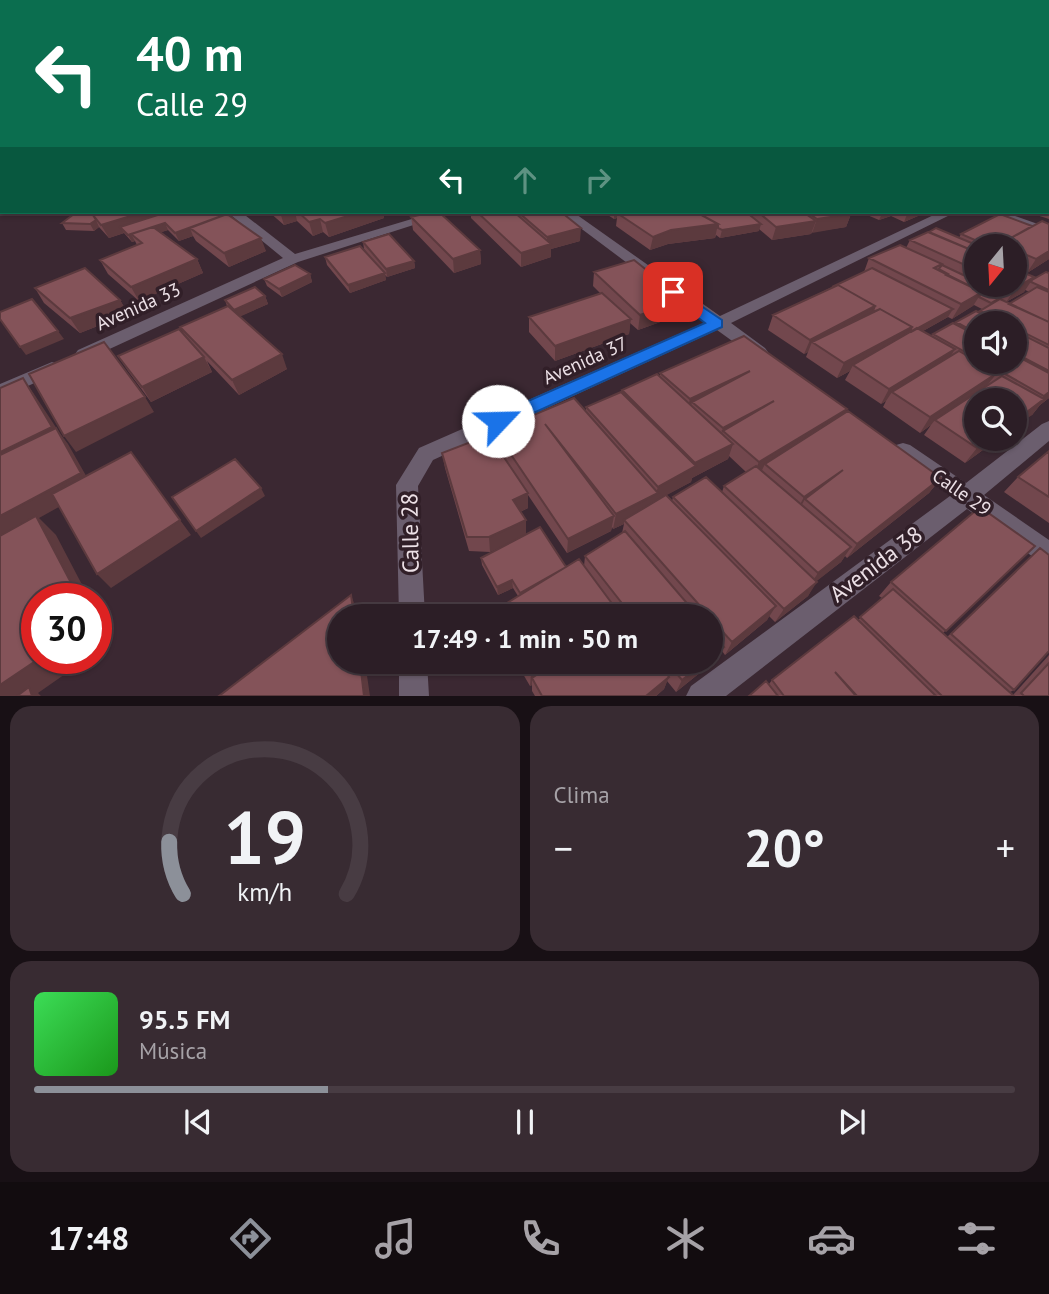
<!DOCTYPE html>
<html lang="es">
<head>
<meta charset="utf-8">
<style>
  :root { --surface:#2c1e26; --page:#382b32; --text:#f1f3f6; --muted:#a6a2a7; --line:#483c43; --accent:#8c9099 }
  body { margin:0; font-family:"PT Sans",sans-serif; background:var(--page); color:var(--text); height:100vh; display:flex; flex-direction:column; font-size:26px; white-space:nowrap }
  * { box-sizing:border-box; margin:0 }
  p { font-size:23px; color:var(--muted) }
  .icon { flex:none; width:38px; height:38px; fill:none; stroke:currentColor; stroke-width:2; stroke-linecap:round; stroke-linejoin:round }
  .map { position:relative; height:696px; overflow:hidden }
  .drawer { display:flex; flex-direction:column; gap:10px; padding:10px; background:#181015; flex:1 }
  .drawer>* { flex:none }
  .hud { position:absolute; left:0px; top:0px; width:1050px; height:214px; box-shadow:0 2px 5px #0004,0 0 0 2px var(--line); background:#0b6e4f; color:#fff; overflow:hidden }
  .needle { width:46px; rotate:198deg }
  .controls { position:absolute; left:964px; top:234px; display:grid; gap:14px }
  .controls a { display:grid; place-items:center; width:63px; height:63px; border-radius:50%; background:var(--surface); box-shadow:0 2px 5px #0004,0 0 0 2px var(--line); font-size:35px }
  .speed { position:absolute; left:21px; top:583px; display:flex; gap:14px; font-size:35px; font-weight:700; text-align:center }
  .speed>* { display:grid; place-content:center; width:91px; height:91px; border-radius:50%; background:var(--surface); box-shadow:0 2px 5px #0004,0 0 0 2px var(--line); line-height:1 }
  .speed .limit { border:10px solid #d22; background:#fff; color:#111 }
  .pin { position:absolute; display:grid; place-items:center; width:60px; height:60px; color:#fff; margin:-30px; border-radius:14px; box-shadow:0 4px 10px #0006 }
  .me { position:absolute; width:77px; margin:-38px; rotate:66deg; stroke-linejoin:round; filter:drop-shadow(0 0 5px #0008) }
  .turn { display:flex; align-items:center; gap:24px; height:147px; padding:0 21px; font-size:32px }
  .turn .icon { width:91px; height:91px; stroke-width:2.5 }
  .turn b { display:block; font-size:49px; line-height:60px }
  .lanes { display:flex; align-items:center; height:66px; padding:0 21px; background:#0003; justify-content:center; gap:35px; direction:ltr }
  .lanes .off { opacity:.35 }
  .big { font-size:52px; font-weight:600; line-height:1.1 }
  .drawer .widget { flex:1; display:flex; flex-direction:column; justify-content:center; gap:10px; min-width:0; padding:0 24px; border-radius:21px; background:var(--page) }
  .drawer .dial { align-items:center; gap:0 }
  .dial svg { height:182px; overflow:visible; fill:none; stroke:var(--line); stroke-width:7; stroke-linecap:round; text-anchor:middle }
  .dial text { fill:var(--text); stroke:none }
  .song { display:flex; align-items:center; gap:21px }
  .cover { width:84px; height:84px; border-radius:10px; background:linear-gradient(135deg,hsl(130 70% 55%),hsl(120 70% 35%)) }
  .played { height:7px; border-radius:4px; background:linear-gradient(90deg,var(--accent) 30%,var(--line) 30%) }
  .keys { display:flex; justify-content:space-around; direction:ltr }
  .heat { display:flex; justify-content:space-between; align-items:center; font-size:38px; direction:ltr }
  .drawer .tiles { flex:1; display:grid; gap:10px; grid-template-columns:1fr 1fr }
  .widget:last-child { grid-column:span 2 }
  .trip { position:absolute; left:327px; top:604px; width:396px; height:70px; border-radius:35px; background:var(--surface); box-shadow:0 2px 5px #0004,0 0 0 2px var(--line); font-weight:600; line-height:70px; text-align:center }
  .dock { display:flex; height:112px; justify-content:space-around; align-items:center; background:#120c0f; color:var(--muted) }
  .dock .icon { width:49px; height:49px }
  .dock .on { color:var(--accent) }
  .dock b { font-size:32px; color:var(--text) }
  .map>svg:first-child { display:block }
</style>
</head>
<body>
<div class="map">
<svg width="1049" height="696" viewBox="0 0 1049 696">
  <rect width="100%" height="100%" fill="#3b2832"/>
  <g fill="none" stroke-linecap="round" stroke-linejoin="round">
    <path fill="#6b5e6e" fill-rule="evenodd" d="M1049,158V165H1048V158Z
      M227,212H241L295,254L435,212H454L298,262L90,358H78L75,354L78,350L283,258Z
      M559,212H573L720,316L940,212H956L731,323L765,348L768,352L765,356H753L717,330L433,460L418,486L425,616H399L396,485L419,448L706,322Z
      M987,212H1004L1049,228V237Z
      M52,362L58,364L61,368L58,372L0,399V384Z
      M1049,421V441L984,495L1049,540V565L1040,562L967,509L726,696H686L691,686L950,496L896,457L892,451L896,445L903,443L910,445L966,483L1042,424Z
      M399,662H427L429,696H399Z"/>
    <path fill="#8d7892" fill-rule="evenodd" d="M1048,96L1049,97V103L1048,102Z"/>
  </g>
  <path fill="#72474d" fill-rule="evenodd" d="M1048,169H1049V219L1027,212H1048Z
    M81,212H99L89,215L232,218L266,251L229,267L196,241L193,236L179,241L168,230L161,232L197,259L203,273L139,301L108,274L100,260L137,245L135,241L132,242L124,233L109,238L99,227L94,231L66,230L62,223L83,214Z
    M269,212H383L384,218L329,237L323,232L313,236L297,221L284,225Z
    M471,212H561L580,241L551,249V257L521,267L471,218Z
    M603,212H696L698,213L704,212H848L851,214L846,227L812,232L811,234L772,240L759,229V231L720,238L716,235L715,238L668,244L650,250L616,226L617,218L614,219Z
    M860,212H931L923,216L918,214V216L904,222L891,216L879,220Z
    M1000,214L1049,259L1027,273L1015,268V247H976V285H1015L1049,273V398L1040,405L1032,415L976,439H998L965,463L924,435L931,425L920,433L883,407L886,401L881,404L845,380L850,371L837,378L806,357L808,352L804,354L768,330L773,315L864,272L869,258L906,248L910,240L959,238L961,234ZM1025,290L1030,292L1009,304L1006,302L1024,292ZM974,305L982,309L979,312L956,322L955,323L933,334L931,336L923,331L948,317L952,319ZM976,324H1015V362H976Z
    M411,217L480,250L481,264L454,273L413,230Z
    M363,242L414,261L415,268L387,277L385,275L386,280L350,293L327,265L325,257L372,259L364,249Z
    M594,272L684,300L680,315L638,330L630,323L629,334L555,361L529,332V317L601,294L593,286Z
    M310,274L312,282L282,297L267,286L264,279Z
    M35,288L120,300L128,314L80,333L44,303Z
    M265,296L268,304L240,316L287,369L239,395L207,361L212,372L151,402L128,371L118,356L185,336L180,327L227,306L225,300Z
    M660,373L847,409L845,413L941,478L929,493L847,558L845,556L841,562L816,581L808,596L775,622L769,616L767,620L725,655L722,651L717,659L676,692L667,681L664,689L656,696H535L532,691V685L530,686L516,662H710V616H494V611L518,596L513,588L498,595L482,565L481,558L524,536L490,552L469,551L445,468L442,453L496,445L495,431L586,411V407L621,392L622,390L660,376ZM729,456L746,472L724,486L722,492L673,497L672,501L666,495L691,482L692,478L728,459ZM528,495L567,553L611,531L612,527L613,529L624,524L622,533L585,556L584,566L566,567L526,535L520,512L528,508Z
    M1049,451V523L1004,492L1018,477Z
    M1035,546L943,633L947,637L1040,548L1014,690L1010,692L1013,695L1049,655V696H749L769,684L772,680L858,620L882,598L879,596L891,582Z"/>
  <path fill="#5c3a3e" d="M2,130V143L0,144V131Z
    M82,212H99L84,216Z
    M133,212H191L120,227L124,233L109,238L101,225Z
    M280,212H295L297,221L284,225Z
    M361,212H383L384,218L329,237L325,223Z
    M614,212H636L617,213V218L614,219Z
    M883,212H892L891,216L879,220Z
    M908,212H919L918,216L904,222Z
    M851,214L846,227L812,233L817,219Z
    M320,219L323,232L313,236L309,222Z
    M96,220L99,227L94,231L90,224Z
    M816,221L811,234L772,240L776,227Z
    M165,223L168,230L138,240L131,234L135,241L132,242L128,235Z
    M718,224L715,238L668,244L650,250L653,237L671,230Z
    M761,224L759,231L720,238L722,230Z
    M190,228L193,236L179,241L175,233Z
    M581,228L580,241L551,249V257L521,267V253L547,245V237Z
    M261,238L266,251L229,267L224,253Z
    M480,250L481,264L454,273L453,259Z
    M1049,251V259L1027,273L1036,259Z
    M197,259L203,273L139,301L131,287Z
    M414,261L415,268L387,277L386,269Z
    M385,273L386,280L350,293L348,285Z
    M310,274L312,282L282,297L279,289Z
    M1034,277L1024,292L1006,302L1016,288Z
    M982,292L973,306L952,319L961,304Z
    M265,296L268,304L237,318L234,310Z
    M120,300L128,314L80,333L70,318Z
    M684,300L680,315L638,330L640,315Z
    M875,306L868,321L812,342L808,352L804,354L810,340Z
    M953,309L948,317L907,340L912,332Z
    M631,319L629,334L555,361V346Z
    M912,327L903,342L853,365L850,371L837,378L844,363Z
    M58,331L64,339L26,355L20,347Z
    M955,349L946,364L892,392L886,401L881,404L889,389Z
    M282,354L287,369L239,395L232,380Z
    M204,357L212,372L151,402L142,387Z
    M750,371L692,402L689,413L686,414L690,399Z
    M997,373L985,388L935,420L931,425L920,433L930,417Z
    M23,378L34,394L59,432L68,444L93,488L39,518L56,535L89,598H79L0,539V452Z
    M1049,392V398L1040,405L1032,415L1015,427V421L1036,405L1044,396Z
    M145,397L154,412L76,452L64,436Z
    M774,401L723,431L718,443L723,428Z
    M847,409L839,424L765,464L761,472L752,477L759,462Z
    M990,439H998L965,463L977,448Z
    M733,444L728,459L692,478L691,482L656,501L624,520V524L613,529L616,514L656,493L658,487L694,467L695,463Z
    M843,470L805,499L799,510L796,512L804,497Z
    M941,478L929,493L847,558L857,544Z
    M261,488L265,496L201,538L196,531Z
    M528,493V508L513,515V500Z
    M614,516L611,531L567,553L568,539Z
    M180,520L191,535L111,588L97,574Z
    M526,520V535L490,552L489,537Z
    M851,547L841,562L808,588L818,573Z
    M512,580L513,588L498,595L497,587Z
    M817,582L808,596L775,622L784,609Z
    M351,595L358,614L359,616H354Z
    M776,606L767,620L725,655L732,642Z
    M96,612L112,641L96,652Z
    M724,647L717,659L676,692L682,680L705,662H710V657Z
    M40,658H88L38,693L41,696H0V685Z
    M360,662H365L370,696H364Z
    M548,662H566L532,678V685L530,686L531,674Z
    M669,677L664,689L656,696H646Z"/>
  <path fill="#845359" stroke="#5c3a3e" stroke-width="2" d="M1048,102H1049V126H1048Z
    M0,118H2V130L0,131Z
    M102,212H144L101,225L93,215Z
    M167,212H227L231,214L228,215L227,214L175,233L165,223L128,235L120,227Z
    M298,212H361L325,223L320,219L309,222Z
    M431,212H439L480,250L453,259L411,217Z
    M477,212H514L551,244L521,253Z
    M518,212H561L581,228L547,237Z
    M622,212H696L718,224L671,230L653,237L617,213Z
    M704,212H746L761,224L722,230L718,228V224L698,213Z
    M758,212H803L816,221L776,227Z
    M807,212H848L851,214L817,219Z
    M74,214L93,215L96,220L90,224L62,223Z
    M227,214L261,238L224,253L190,228Z
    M1000,214L1032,226L995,247H991L961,234Z
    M1042,221L1049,224V251L1036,259L1015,250V247H1006L1000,244Z
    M153,227L197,259L131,287L100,260L142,243L131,234Z
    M936,228L981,247H976V252L929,232Z
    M928,232L976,252V270L910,240Z
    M389,234L414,261L386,269L363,242Z
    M900,245L942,264L934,268L982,292L961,304L869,258Z
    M360,246L385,273L348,285L325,257Z
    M634,260L684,300L640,315L594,272Z
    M295,265L310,274L279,289L264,279Z
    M942,265L976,281V285H985L1005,295L991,303L979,297L982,292L946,275L948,274L939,269Z
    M85,268L120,300L70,318L35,288Z
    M872,268L953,309L911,332L910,331L912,327L880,309L875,311H873L875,306L838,285L832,287Z
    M1015,269L1034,277L1016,288L1010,285H1015Z
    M1046,272L1049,273V290L1031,282L1032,280Z
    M838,285L875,306L810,340L773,315Z
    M255,287L265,296L234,310L225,300Z
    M1037,287L1049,292V322L1009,304Z
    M602,293L631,319L555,346L529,317Z
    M32,299L58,331L20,347L0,319V312Z
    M1000,299L1049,322V345L1015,328V324H1006L980,311Z
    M228,306L282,354L232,380L180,327Z
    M880,309L912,327L844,363L812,342Z
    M976,311L1001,324H976V333L956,322Z
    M953,323L976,335V358L933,334Z
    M917,328L955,349L889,389L853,365Z
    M179,329L204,357L142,387L118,356Z
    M1015,331L1049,348V371L1015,353Z
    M744,336L847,409L759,462L723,431L774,401L723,428L692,402L750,371L690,399L660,373Z
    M104,342L145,397L64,436L29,374Z
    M959,351L997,373L930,417L892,392Z
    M1015,355L1049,373V392L1044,396L984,362H1015Z
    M657,374L733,444L695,463L622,390Z
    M1002,376L1044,399L1015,421V401H976V439H990L977,448L935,420Z
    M23,378L52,427L0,452V388Z
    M621,392L696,466L658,487L586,407Z
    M574,398L658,493L616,514L545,424L614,516L568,539L495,431Z
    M848,411L941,478L857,544L805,499L843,470L804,497L765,464Z
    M56,428L81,473L0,516V455Z
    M489,435L528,493L513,500L526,520L489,537H467L442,453Z
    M1049,451V497L1018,477Z
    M131,452L180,520L97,574L52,494Z
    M235,459L261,488L196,531L172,497Z
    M756,466L851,547L818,573L724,486Z
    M706,477L817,582L784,609L673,497Z
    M666,495L776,606L732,642L710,618V616H709L624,520Z
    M980,507L1035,546L946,631L891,582Z
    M36,516L79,598H37V658H40L0,685V536Z
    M540,527L566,567L520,593L512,580L497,587L481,558Z
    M625,531L698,616H632L585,556Z
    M1040,548L1049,555V651L1014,690L951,634Z
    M579,559L619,613L614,616H496L494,611Z
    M893,589L1014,696H942L860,617Z
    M351,595L354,616H340V662H360L364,696H219Z
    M854,616L936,696H857L835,672L856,696H784L772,680Z
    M710,630L724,647L710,657Z
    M523,662H548L531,674Z
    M556,662H657L669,677L646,696H542L532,678Z
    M667,662H705L682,680Z
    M1049,663V696H1024L1021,693Z
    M766,681L778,696H749Z
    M29,687L32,696H17Z"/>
  <linearGradient id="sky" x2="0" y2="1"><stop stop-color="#20161c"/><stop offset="0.47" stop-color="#4f485a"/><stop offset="1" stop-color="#4f485a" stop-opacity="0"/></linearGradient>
  <rect width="1049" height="183" fill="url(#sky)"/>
  <path fill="#1a73e8" stroke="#114b97" stroke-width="2" d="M673,287L722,320V327L505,426H492L489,421L492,417L705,323L668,295V289Z"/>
  <g text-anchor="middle" stroke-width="7" stroke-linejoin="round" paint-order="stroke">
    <g font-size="19" fill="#ece0e6" stroke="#311f28">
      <text transform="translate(138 306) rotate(-24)" y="7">Avenida 33</text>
      <text transform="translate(585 360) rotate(-24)" y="7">Avenida 37</text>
      <text transform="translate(962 492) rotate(35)" y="7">Calle 29</text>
    </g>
    <g font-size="23" fill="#ece0e6" stroke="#311f28">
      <text transform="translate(410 533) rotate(-91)" y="8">Calle 28</text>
      <text transform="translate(876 564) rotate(-37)" y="8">Avenida 38</text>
    </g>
  </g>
</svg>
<div class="controls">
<a><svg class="needle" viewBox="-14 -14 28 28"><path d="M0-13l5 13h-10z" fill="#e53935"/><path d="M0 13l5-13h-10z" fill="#a6a2a7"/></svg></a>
<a><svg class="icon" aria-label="sound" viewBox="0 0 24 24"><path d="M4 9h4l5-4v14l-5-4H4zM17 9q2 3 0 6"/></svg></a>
<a><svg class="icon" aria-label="search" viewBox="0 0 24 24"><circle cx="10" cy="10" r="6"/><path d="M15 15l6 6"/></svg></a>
</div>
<div class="speed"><div class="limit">30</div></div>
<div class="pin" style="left:673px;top:292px;background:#d93025"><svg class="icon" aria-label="arrive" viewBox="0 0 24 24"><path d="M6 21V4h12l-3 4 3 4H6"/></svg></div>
<svg class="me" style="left:498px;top:421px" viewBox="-20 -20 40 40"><circle r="19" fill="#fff"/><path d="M0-13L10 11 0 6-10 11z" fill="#1a73e8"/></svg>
<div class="trip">17:49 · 1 min · 50 m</div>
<div class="hud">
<div class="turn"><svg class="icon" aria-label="left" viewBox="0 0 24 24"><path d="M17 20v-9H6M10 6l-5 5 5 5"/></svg><div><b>40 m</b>Calle 29</div></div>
<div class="lanes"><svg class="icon" aria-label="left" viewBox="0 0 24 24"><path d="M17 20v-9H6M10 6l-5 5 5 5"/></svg><svg class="icon off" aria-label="ahead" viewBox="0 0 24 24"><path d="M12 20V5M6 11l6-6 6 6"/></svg><svg class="icon off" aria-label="right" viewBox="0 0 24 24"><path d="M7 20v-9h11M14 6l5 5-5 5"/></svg></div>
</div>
</div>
<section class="drawer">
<div class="tiles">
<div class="widget dial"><svg viewBox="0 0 100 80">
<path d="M14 69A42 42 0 1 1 86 69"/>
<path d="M14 69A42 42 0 0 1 8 46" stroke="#8c9099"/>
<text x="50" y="56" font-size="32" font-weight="700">19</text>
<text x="50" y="72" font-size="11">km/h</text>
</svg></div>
<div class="widget"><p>Clima</p>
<div class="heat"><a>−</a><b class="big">20°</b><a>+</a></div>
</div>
<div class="widget">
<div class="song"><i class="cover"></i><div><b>95.5 FM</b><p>Música</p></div></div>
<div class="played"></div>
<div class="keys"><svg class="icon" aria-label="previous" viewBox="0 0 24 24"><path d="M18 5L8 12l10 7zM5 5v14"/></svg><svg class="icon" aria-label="pause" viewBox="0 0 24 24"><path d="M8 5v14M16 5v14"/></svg><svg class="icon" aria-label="next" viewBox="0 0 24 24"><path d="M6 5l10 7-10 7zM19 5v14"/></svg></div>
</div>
</div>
</section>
<nav class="dock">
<b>17:48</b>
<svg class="icon on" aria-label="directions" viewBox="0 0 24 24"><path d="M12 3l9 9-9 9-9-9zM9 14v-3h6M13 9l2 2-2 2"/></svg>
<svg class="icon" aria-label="music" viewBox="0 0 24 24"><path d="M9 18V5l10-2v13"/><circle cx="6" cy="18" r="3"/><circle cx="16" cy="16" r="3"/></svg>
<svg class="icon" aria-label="phone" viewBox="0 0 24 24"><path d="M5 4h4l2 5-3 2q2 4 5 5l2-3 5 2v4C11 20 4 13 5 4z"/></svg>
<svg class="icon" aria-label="climate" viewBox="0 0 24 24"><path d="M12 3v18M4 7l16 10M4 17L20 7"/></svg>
<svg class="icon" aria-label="car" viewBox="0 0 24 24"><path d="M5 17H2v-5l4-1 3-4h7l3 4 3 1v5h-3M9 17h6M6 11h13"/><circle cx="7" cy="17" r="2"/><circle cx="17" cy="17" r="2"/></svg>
<svg class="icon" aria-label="filters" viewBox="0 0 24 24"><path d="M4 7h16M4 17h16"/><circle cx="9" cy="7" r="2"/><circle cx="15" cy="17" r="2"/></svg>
</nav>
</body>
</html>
